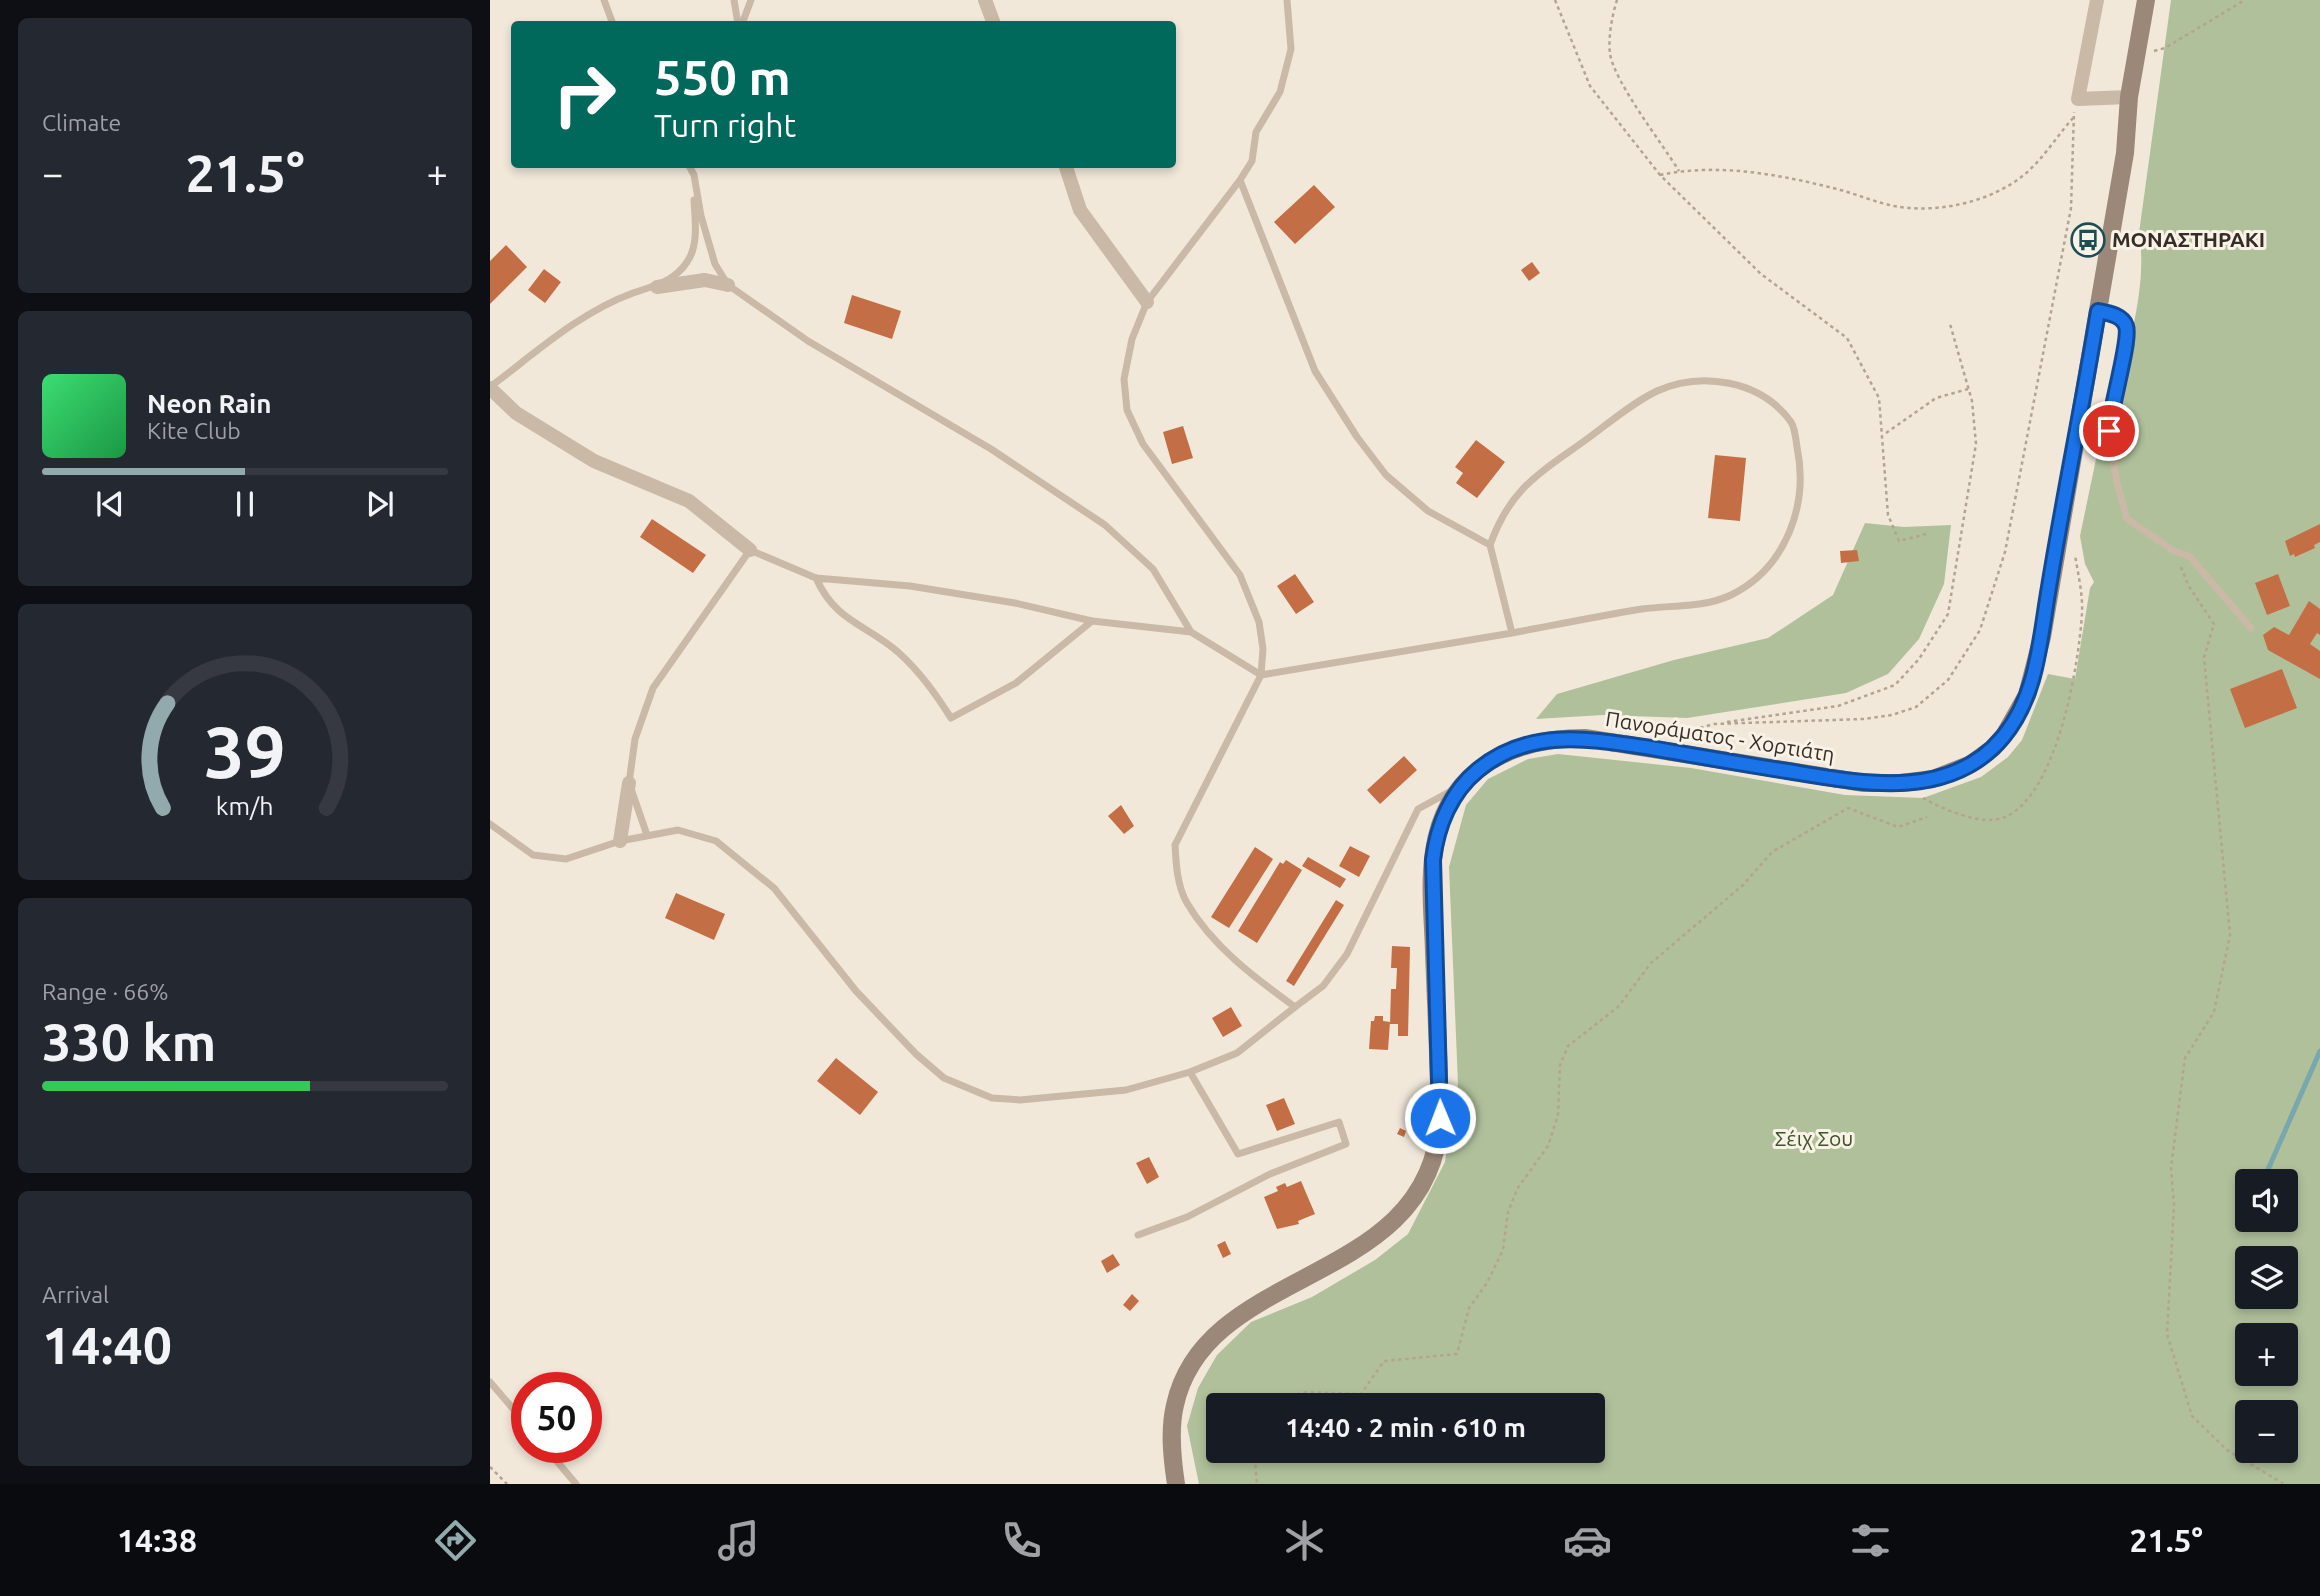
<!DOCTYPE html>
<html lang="en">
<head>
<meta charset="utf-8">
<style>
  :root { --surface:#171b24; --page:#242831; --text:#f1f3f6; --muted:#9ea1a6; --line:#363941; --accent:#92a9ae }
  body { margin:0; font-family:Ubuntu,sans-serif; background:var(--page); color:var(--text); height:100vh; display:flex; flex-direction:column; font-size:26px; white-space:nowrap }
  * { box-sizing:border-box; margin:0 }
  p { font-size:23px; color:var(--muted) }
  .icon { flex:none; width:38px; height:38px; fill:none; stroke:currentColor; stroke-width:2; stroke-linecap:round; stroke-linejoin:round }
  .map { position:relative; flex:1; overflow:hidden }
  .drawer { display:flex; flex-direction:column; gap:18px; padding:18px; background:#0d0f14; width:490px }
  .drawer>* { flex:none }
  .guide { position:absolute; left:21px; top:21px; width:665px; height:147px; border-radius:7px; box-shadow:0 4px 10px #0003; background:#00695c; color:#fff; overflow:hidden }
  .tools { position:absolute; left:1745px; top:1169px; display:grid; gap:14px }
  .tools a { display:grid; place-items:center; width:63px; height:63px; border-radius:7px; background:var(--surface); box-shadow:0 4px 10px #0003; font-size:35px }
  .speed { position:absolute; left:21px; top:1372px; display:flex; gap:14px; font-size:35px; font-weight:700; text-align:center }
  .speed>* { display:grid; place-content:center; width:91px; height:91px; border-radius:50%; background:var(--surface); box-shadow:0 4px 10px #0003; line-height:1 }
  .speed .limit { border:10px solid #d22; background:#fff; color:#111 }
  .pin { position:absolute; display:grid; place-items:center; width:60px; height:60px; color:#fff; margin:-30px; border:4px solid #fff; border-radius:50%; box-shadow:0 2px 7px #0007 }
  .me { position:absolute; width:77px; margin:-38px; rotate:359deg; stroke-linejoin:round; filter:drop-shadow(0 0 5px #0008) }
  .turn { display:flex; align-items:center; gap:24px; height:147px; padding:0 28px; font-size:32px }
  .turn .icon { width:91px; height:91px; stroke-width:2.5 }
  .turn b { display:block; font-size:49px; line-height:60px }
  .big { font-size:52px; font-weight:600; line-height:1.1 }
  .drawer .card { flex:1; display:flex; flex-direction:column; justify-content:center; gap:10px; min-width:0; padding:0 24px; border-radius:10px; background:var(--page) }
  .drawer .dial { align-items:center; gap:0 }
  .dial svg { height:182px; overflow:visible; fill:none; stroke:var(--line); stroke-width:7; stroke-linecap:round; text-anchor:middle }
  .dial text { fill:var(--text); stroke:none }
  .song { display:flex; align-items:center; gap:21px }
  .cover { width:84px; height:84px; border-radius:10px; background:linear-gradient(135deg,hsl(140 70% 55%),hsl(140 70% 35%)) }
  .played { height:7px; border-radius:4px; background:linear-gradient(90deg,var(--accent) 50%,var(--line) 50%) }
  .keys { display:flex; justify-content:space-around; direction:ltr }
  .heat { display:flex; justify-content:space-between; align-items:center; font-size:38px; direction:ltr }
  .charge { height:10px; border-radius:5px; background:linear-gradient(90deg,#34c759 66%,var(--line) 0) }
  .trip { position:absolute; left:716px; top:1393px; width:399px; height:70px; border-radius:7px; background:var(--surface); box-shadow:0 4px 10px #0003; font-weight:600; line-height:70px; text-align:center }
  .dock { display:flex; height:112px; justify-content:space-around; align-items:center; background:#090b0e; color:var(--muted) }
  .dock .icon { width:49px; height:49px }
  .dock .current { color:var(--accent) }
  .dock b { font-size:32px; color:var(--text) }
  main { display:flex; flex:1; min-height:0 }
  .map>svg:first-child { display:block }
</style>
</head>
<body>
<main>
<section class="drawer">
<div class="card"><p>Climate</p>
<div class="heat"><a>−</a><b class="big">21.5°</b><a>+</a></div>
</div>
<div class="card">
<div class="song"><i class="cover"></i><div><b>Neon Rain</b><p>Kite Club</p></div></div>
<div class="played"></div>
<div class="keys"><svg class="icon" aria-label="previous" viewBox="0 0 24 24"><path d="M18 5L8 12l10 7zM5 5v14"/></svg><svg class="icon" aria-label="pause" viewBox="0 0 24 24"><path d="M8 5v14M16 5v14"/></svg><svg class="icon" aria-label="next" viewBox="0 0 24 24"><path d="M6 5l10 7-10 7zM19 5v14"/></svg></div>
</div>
<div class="card dial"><svg viewBox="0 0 100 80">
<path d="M14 69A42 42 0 1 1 86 69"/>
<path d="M14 69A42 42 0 0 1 16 23" stroke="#92a9ae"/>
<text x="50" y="56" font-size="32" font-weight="700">39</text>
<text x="50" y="72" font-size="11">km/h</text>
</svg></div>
<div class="card"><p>Range · 66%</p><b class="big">330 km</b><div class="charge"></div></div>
<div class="card"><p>Arrival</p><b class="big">14:40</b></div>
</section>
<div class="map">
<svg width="1830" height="1484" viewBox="0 0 1830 1484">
  <rect width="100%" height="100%" fill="#f1e8da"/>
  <path fill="#b0c09b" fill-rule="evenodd" d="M1681,0H1830V1484H709L697,1426L708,1388L727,1355L761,1322L822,1297L885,1260L918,1234L955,1162L968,1084L959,867L976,805L998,779L1038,759L1068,754L1201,768L1355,795L1433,798L1491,777L1518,757L1532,740L1558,674L1585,679L1600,588L1604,582L1595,564L1590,536L1621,387L1632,390C1638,338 1658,286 1649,233ZM1757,1181H1796V1220H1757ZM1757,1258H1796V1297H1757ZM1757,1335H1796V1374H1757ZM728,1405H1102V1451H728ZM1757,1412H1796V1451H1757Z
    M1375,523L1414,527L1461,525L1454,584L1429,639L1398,674L1356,693L1197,718L1113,715L1046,719L1067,694L1184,660L1278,638L1343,595Z"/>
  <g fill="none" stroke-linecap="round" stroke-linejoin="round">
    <path stroke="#7aa7ae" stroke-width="5" d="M1773,1181L1830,1051"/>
  </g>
  <path fill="#c46e45" d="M824,185L845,207L805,244L784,222Z
    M16,245L37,267L0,304V261Z
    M1042,262L1050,273L1039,281L1031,270Z
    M54,269L71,282L55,303L38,290Z
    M362,295L411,311L402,339L354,323Z
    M693,426L703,458L682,464L673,432Z
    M986,440L1015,462L987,498L966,483L973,473L965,467Z
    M1225,455L1256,458L1250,521L1218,518Z
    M162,519L216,555L203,573L150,537Z
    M1830,524V542L1824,545L1825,548L1805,557L1804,554L1800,556L1795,541Z
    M1367,550L1369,561L1351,563L1350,551Z
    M805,574L824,602L806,614L787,586Z
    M1788,574L1800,606L1777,615L1765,583Z
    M1819,601L1830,609V635L1827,633L1820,644L1830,651V679L1778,650L1773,635L1784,627L1799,635Z
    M1792,669L1807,708L1755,728L1740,689Z
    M914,756L927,770L890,804L877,790Z
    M631,805L644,826L634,834L618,816Z
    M860,846L880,856L869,877L849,866Z
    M765,847L783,859L739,928L721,917Z
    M818,857L856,879L850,888L812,866Z
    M796,860L812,870L767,943L748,931L790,862L793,864Z
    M186,893L235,914L224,940L175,918Z
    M846,900L854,905L804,986L796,981Z
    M902,946L920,947L918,1036H908V1024H900L901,989H906L907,968H901Z
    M741,1007L752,1026L733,1037L722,1018Z
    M885,1016H893V1021L900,1022L898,1050L879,1049L881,1021H884Z
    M346,1058L388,1092L370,1115L327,1081Z
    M794,1098L805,1124L787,1131L776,1105Z
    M910,1128L916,1131L914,1137L907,1134Z
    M659,1157L669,1177L657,1184L646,1163Z
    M811,1181L825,1214L808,1221L809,1224L787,1229L774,1197L788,1191L786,1187L795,1183L797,1187Z
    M735,1241L741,1254L733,1258L727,1245Z
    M623,1254L630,1265L617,1273L611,1261Z
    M642,1294L649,1301L640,1311L633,1305Z"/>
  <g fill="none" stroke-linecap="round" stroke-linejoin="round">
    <path stroke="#b5a391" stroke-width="2.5" stroke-dasharray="3.5 3.5" stroke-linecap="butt" d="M1065,0L1100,86L1170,175L1271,274L1357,338L1389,398L1398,515L1409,541L1440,533
      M1127,0C1122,16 1118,37 1120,54C1125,83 1172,143 1189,171
      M1664,51L1675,48L1755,0
      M1170,175C1227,163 1287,174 1343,188C1364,193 1384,202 1404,206C1447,214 1502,202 1535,174C1553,159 1567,136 1583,118
      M1396,433L1446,398L1478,389
      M1691,567L1698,585L1724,624L1714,657L1740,935L1724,1012L1695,1058L1681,1168L1684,1205L1677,1334L1702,1416L1737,1450L1794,1484
      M1237,722L1348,706L1405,685L1429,659L1458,614L1486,444L1482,401L1460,324
      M1183,735L1224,724L1373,719L1402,715L1426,707L1458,680L1490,630L1515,552L1581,208L1584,112
      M1433,798C1453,809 1492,827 1515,817C1567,795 1589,665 1592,613C1593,594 1588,574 1585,555
      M759,1405L816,1392L871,1394L894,1361L967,1354L979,1308L997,1283L1013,1250L1018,1212L1027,1189L1058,1146L1068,1115L1070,1065L1078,1046L1128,1007L1161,963L1253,885L1282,852L1358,808L1408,827L1437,817
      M764,1451L767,1484
      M0,1467L17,1484"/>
    <path stroke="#c9b9a6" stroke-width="7" d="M114,0L123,24
      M244,0L248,24
      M797,0L801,49L790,92L766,132L762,161L750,180L825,371L867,437L896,475L938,511L1000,545L1022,633L771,675L685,845C686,863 687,886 697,903C722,946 765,978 805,1007L833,986L857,954L928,809L961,791
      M252,24L261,0
      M198,164L204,175L211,216L225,264L238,285L318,341L501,449L615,525L663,569L701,632L771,675L773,649L769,622L750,575L653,444L637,410L634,379L642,339L657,302L750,180
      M1608,311L1625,315L1637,327L1619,431L1627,483L1637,519L1684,551L1699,556L1761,628
      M0,387C44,354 90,312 143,293C163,286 184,282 197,262C209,245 205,220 204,200
      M1000,545C1021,487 1049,474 1097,439C1119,423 1142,403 1167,391C1211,371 1271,380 1301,422C1305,428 1306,440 1307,447C1319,505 1296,568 1241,595C1214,608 1181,605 1152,609C1109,616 1065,625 1022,633
      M326,578C345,621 375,624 408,652C430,672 445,693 461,718L526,683L602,621
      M0,824L43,855L76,859L130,841L188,830L226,841L284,888L366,991L426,1054L454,1078L502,1098L530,1100L636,1090L700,1072L747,1053L805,1007
      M157,835L139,783L145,739L163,688L260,550L326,578L420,586L525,603L602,621L701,632
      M648,1235L697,1217L780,1174L856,1144L849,1122L748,1154L700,1072
      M0,1382L37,1425
      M55,1447L86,1484"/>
    <path stroke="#c9b9a6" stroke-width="14" d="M495,0L504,24
      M1607,0L1588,99L1639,97
      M575,164L590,210L657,302
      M167,287L215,280L238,285
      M0,388L26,413L104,461L199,501L260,550
      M130,841L139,783"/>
    <path stroke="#9c8878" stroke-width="18" d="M686,1484C682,1458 679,1430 685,1405C716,1263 942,1288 950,1118C949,1063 946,1007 944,952C943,919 939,884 944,851C956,770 1020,738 1095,738L1374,783H1411L1443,779L1481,764L1503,748L1515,734L1537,695L1552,637L1635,153L1639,97L1656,0"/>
  </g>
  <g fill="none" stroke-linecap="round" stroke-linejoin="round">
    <defs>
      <path id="route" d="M950,1118L943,860C947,826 961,792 988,770C1040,727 1101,739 1161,748C1207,756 1252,764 1297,771C1370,783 1459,802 1513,737C1548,695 1550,638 1559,587C1574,495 1593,403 1608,311C1618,313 1632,315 1636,326C1641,339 1620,409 1619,431"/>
    </defs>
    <use href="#route" stroke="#114b97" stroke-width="18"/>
    <use href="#route" stroke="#1a73e8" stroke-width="12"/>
  </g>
  <defs>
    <symbol id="bus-ring" viewBox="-11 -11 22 22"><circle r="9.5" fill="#f9f2e6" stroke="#1d4e56" stroke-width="1.5"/><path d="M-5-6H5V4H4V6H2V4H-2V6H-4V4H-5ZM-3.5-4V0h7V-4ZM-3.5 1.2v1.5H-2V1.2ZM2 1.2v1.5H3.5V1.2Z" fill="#1d4e56"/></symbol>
  </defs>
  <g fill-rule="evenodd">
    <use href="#bus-ring" x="1579" y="221" width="38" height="38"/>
  </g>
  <g text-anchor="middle" stroke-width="6" stroke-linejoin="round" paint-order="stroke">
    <g font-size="21" font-weight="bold" fill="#352d27" stroke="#f9f2e6" text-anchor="start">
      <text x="1622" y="247">ΜΟΝΑΣΤΗΡΑΚΙ</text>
    </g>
    <g font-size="21" fill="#352d27" stroke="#f9f2e6">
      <text transform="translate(1230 737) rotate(9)" y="7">Πανοράματος - Χορτιάτη</text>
    </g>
    <g font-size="21" fill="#41532b" stroke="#f9f2e6">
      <text x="1324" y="1146">Σέιχ Σου</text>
    </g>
  </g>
</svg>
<div class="tools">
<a><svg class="icon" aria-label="sound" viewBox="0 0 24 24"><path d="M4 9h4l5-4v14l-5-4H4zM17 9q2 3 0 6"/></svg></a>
<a><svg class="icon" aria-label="layers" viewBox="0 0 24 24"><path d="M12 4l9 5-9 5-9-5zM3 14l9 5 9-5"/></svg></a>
<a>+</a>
<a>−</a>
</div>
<div class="speed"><div class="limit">50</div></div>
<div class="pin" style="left:1619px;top:431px;background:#d93025"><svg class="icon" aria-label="arrive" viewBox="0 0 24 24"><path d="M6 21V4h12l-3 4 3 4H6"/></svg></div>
<svg class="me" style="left:950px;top:1118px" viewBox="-20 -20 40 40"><circle r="17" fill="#1a73e8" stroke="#fff" stroke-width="3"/><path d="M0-11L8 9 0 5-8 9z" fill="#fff"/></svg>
<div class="trip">14:40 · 2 min · 610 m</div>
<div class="guide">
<div class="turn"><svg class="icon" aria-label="right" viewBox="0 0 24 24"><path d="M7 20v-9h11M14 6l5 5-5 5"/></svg><div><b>550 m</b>Turn right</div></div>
</div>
</div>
</main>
<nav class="dock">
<b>14:38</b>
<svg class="icon current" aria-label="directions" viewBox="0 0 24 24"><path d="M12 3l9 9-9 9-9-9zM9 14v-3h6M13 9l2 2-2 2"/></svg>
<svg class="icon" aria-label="music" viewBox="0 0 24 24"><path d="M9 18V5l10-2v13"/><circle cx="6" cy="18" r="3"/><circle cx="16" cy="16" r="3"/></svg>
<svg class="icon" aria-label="phone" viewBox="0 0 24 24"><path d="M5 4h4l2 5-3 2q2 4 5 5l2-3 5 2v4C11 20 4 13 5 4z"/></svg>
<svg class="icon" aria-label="climate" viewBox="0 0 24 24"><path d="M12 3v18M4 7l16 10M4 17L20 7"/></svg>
<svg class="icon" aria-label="car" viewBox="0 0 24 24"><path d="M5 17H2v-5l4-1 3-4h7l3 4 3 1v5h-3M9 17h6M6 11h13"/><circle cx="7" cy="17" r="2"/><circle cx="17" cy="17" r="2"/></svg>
<svg class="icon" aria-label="filters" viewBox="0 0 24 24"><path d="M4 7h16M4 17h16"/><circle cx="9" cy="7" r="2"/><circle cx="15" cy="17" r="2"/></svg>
<b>21.5°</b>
</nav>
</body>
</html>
